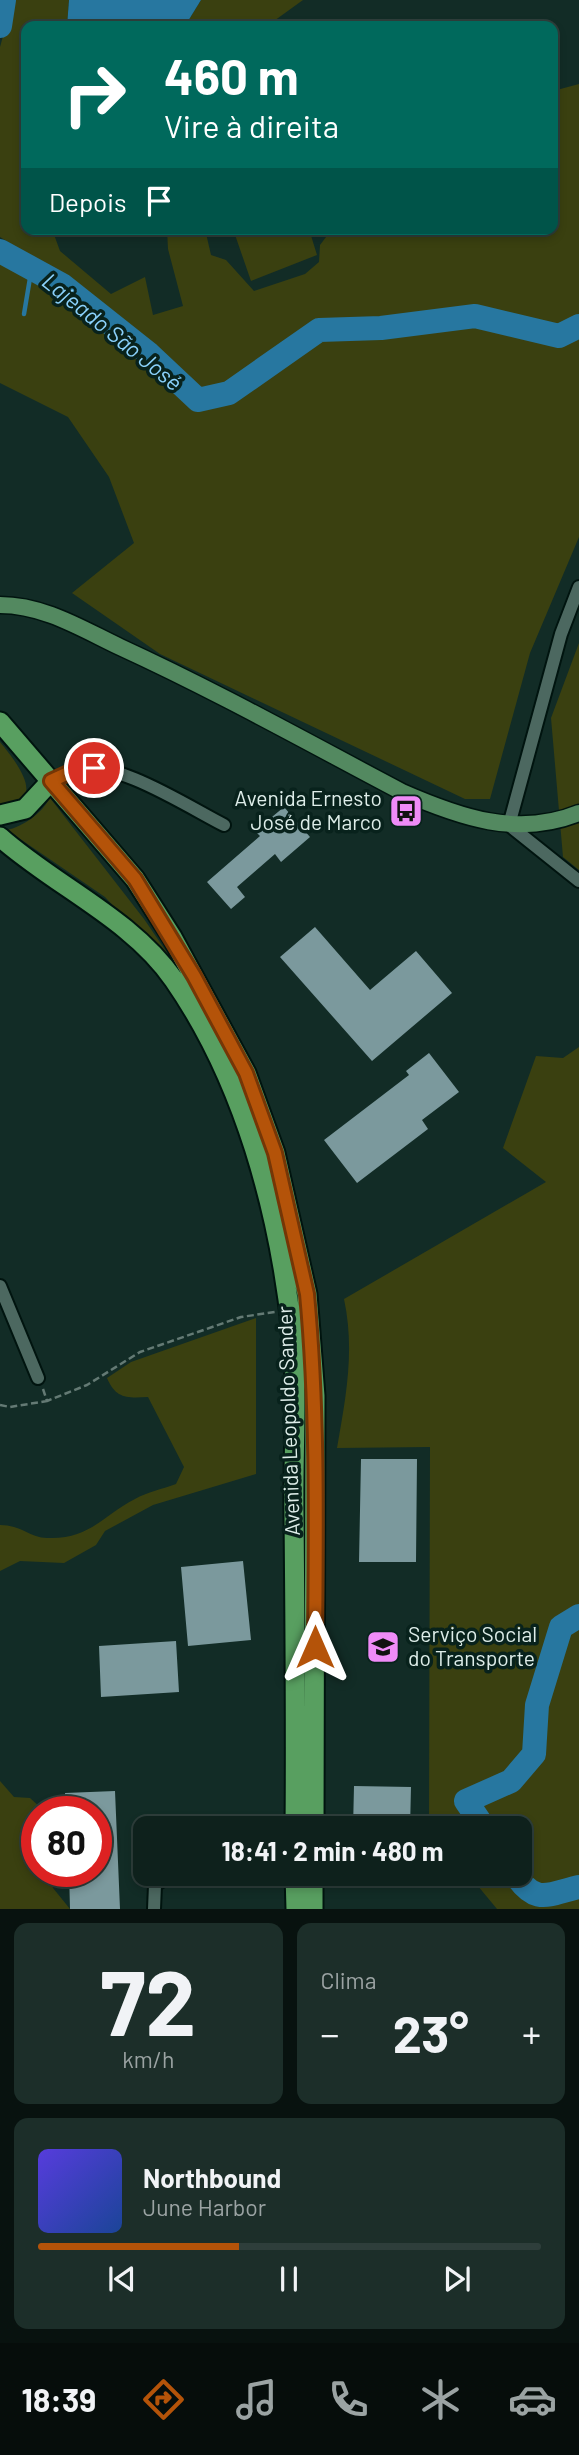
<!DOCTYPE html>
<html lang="pt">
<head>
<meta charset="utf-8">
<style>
  :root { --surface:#0e211c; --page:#1c2e29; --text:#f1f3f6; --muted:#9ba3a3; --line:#2e3e3b; --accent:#b45309 }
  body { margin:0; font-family:Barlow,sans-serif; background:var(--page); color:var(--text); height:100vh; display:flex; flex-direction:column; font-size:26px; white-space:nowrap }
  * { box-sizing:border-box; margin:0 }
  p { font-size:23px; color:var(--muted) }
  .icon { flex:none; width:38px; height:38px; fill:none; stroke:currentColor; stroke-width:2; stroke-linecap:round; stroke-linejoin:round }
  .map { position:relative; height:1909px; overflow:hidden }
  .details { display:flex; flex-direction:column; gap:14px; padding:14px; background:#08120f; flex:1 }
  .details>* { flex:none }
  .guide { position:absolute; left:21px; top:21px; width:537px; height:214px; border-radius:14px; box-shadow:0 4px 10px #0003,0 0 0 2px var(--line); background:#00695c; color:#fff; overflow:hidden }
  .speed { position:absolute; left:21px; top:1796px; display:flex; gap:14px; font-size:35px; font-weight:700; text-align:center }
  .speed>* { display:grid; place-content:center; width:91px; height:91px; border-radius:50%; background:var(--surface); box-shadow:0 4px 10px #0003,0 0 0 2px var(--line); line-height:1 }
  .speed .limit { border:10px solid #d22; background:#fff; color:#111 }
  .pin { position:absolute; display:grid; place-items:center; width:60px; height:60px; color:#fff; margin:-30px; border:4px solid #fff; border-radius:50%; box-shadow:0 2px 7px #0007 }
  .me { position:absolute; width:77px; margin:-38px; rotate:0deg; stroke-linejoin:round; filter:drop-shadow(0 0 5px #0008) }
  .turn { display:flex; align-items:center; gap:24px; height:147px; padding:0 28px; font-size:32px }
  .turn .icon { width:91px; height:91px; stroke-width:2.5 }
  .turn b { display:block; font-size:49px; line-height:60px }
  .then { display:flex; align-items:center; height:66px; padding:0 28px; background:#0003; gap:14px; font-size:26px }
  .big { font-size:52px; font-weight:700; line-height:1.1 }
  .details .card { flex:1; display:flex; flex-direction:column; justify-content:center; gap:10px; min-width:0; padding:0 24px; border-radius:14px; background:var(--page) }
  .details .dial { align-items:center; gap:0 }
  .dial b { font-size:91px; line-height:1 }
  .song { display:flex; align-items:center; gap:21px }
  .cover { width:84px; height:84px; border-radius:10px; background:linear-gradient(135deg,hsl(250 70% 55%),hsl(220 70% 35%)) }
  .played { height:7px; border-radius:4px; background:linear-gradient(90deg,var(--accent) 40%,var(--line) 40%) }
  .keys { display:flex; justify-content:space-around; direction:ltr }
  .heat { display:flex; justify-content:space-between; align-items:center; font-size:38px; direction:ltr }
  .details .tiles { flex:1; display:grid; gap:14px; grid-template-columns:1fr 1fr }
  .card:last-child { grid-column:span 2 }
  .trip { position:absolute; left:133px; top:1816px; width:399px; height:70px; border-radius:14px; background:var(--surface); box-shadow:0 4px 10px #0003,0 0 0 2px var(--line); font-weight:700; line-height:70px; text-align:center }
  .tabs { display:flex; height:112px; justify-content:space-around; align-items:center; background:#060d0b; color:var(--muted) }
  .tabs .icon { width:49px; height:49px }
  .tabs .on { color:var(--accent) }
  .tabs b { font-size:32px; color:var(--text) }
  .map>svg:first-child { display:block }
</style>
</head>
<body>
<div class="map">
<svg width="579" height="1909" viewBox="0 0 579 1909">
  <rect width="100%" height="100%" fill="#122c26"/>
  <path fill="#3a4010" d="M13,0H69L67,26H26V229H52L60,251L111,294L145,277L153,315L183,306L168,249L167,229H205L211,255L226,260L254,291L305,274L319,262L320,245L329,233L356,236L369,229H553V91L579,84V537L530,653L490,799H465L160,654L72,593L134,543L109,477L68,417L0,383V261L34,280L41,263L0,237V47Z
    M201,0H303L267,26H185Z
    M233,229H309L317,255L251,281Z
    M579,643V870L563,857L551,718Z
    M0,742C15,760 51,805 0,804Z
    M50,798L144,919L181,973L178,975L105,897L7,830C24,826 41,814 50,798Z
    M579,1047V1909H497L468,1874H520V1829H431L429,1826L430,1447L337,1448C346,1397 355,1350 344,1299L546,1182L503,1148L536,1056L563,1058Z
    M256,1318V1474L153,1505L105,1531L96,1545L64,1563L20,1561L0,1571V1525C21,1525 31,1538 47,1538C89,1540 102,1516 135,1499C147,1492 163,1489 176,1484L184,1467L148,1397C127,1398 116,1399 107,1378L131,1362Z
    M0,1781L14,1797L30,1798L42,1809L43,1811H37V1871H50L53,1888L70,1909H0Z"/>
  <path fill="#2777a0" d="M69,0H201L185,26H67Z"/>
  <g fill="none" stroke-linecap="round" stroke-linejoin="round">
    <path stroke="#2777a0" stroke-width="4.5" d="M24,314L32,266"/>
    <path stroke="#2777a0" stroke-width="24" d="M0,26L4,0
      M0,251L62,285L149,354L198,400L229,393L319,330L381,328L475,316L559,336L579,326
      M485,1829L466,1801L511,1781L534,1754L537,1705L561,1627L579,1616
      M515,1874C536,1906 548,1894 579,1887"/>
  </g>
  <path fill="#7b999d" d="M284,807L310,837L281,862L275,854L237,887L245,897L231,909L207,882L260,836L255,831Z
    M315,927L370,990L416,951L452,993L372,1061L280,957Z
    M429,1053L459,1092L422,1120L428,1129L357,1183L324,1140L409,1075L406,1071Z
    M361,1459H417L416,1562H359Z
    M243,1561L251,1640L188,1646L181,1567Z
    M176,1641L179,1692L101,1697L99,1646Z
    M354,1786L411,1787L410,1829H353Z
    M115,1791L120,1909H70L69,1871H96V1811H66L65,1793Z"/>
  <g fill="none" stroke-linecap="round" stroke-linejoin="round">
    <defs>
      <path id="minor" d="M579,587L561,634L509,825L579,881
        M51,781C59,777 68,772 76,769C114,758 190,808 224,825
        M0,1286L38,1378
        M154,1909L155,1885L166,1878L180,1874"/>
      <path id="major" d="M0,605C44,605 82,629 120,647C216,691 309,743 402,792C459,817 518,838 579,813"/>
      <path id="highway" d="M0,722L135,879L172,937L246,1073L275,1153L307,1294L315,1396L314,1829
        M0,815L25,809L51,781
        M0,837C55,886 131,918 174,980C244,1081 279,1211 292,1332C298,1393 293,1454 294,1514C295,1619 296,1724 295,1829
        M295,1874L296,1909
        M313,1909V1874"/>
    </defs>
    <use href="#minor" stroke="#00140f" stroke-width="16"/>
    <use href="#major" stroke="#00140f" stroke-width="19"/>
    <use href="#highway" stroke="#00140f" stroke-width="23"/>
    <path stroke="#647a74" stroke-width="2.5" stroke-dasharray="7 3.5" stroke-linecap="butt" d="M43,1389L47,1401L87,1385L140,1352L241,1317L275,1312
      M0,1405L10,1407L47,1401"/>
    <use href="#minor" stroke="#4c6860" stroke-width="12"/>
    <use href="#major" stroke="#538960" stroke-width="16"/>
    <use href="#highway" stroke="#589f60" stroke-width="19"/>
  </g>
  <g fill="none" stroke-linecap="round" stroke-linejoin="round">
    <defs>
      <path id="route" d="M94,768L77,769L51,781L135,879L194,976L246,1073L275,1153L307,1294C318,1412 316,1529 315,1647"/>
    </defs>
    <use href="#route" stroke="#753606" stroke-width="18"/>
    <use href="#route" stroke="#b45309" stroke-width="12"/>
  </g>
  <defs>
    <symbol id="bus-square" viewBox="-11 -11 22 22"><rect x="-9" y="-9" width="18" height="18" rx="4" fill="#ef8bf7" stroke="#08221c"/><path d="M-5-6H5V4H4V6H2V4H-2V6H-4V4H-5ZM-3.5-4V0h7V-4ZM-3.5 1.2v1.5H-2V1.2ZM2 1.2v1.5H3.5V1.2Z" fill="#111"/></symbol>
    <symbol id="university-square" viewBox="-11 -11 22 22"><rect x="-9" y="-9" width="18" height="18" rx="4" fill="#ef8bf7" stroke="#08221c"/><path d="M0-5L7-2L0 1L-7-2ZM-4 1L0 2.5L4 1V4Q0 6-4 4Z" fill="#111"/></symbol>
  </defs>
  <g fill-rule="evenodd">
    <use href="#bus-square" x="387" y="792" width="38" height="38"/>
    <use href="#university-square" x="364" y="1628" width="38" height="38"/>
  </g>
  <g text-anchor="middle" stroke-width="7" stroke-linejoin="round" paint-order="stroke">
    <g font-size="21" fill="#deede9" stroke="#08221c" text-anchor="end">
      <text x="382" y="806">Avenida Ernesto<tspan x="382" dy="24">José de Marco</tspan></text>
      <text x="408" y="1642" text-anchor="start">Serviço Social<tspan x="408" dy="24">do Transporte</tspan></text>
    </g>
    <g font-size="21" fill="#deede9" stroke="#08221c">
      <text transform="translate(289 1421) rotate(-92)" y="7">Avenida Leopoldo Sander</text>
    </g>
    <g font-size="23" font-style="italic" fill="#8ad1fb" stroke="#08221c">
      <text transform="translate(112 332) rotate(39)" y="8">Lajeado São José</text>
    </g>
  </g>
</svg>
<div class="speed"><div class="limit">80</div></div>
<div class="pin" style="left:94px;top:768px;background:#d93025"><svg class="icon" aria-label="arrive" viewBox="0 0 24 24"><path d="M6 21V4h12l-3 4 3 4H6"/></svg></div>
<svg class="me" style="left:315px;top:1647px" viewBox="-20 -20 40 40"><path d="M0-17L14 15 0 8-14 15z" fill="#b45309" stroke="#fff" stroke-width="4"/></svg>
<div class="trip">18:41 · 2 min · 480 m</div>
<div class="guide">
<div class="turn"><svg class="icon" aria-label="right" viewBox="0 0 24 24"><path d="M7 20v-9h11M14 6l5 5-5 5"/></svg><div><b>460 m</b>Vire à direita</div></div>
<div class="then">Depois<svg class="icon" aria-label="arrive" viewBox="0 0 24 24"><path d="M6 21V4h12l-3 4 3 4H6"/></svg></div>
</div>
</div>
<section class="details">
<div class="tiles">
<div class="card dial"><b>72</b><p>km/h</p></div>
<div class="card"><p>Clima</p>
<div class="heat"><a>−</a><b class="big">23°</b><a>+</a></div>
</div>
<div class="card">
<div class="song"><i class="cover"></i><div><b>Northbound</b><p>June Harbor</p></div></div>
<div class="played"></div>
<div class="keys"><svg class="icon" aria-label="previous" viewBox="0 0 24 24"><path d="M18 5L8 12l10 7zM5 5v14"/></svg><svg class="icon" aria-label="pause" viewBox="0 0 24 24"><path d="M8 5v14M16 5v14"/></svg><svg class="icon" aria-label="next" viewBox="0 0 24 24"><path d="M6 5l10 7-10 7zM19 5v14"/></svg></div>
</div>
</div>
</section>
<nav class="tabs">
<b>18:39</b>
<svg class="icon on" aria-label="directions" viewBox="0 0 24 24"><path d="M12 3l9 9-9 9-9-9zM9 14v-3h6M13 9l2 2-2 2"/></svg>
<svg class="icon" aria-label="music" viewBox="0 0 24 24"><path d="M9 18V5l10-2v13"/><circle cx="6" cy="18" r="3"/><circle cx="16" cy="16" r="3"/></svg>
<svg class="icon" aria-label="phone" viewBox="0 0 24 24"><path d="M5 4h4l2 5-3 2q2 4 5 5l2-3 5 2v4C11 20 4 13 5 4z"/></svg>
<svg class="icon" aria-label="climate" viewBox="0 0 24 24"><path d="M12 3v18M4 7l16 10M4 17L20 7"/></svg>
<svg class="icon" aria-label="car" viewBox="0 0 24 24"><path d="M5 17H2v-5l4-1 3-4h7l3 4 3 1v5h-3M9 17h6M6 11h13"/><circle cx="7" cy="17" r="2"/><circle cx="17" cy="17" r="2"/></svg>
</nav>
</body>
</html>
